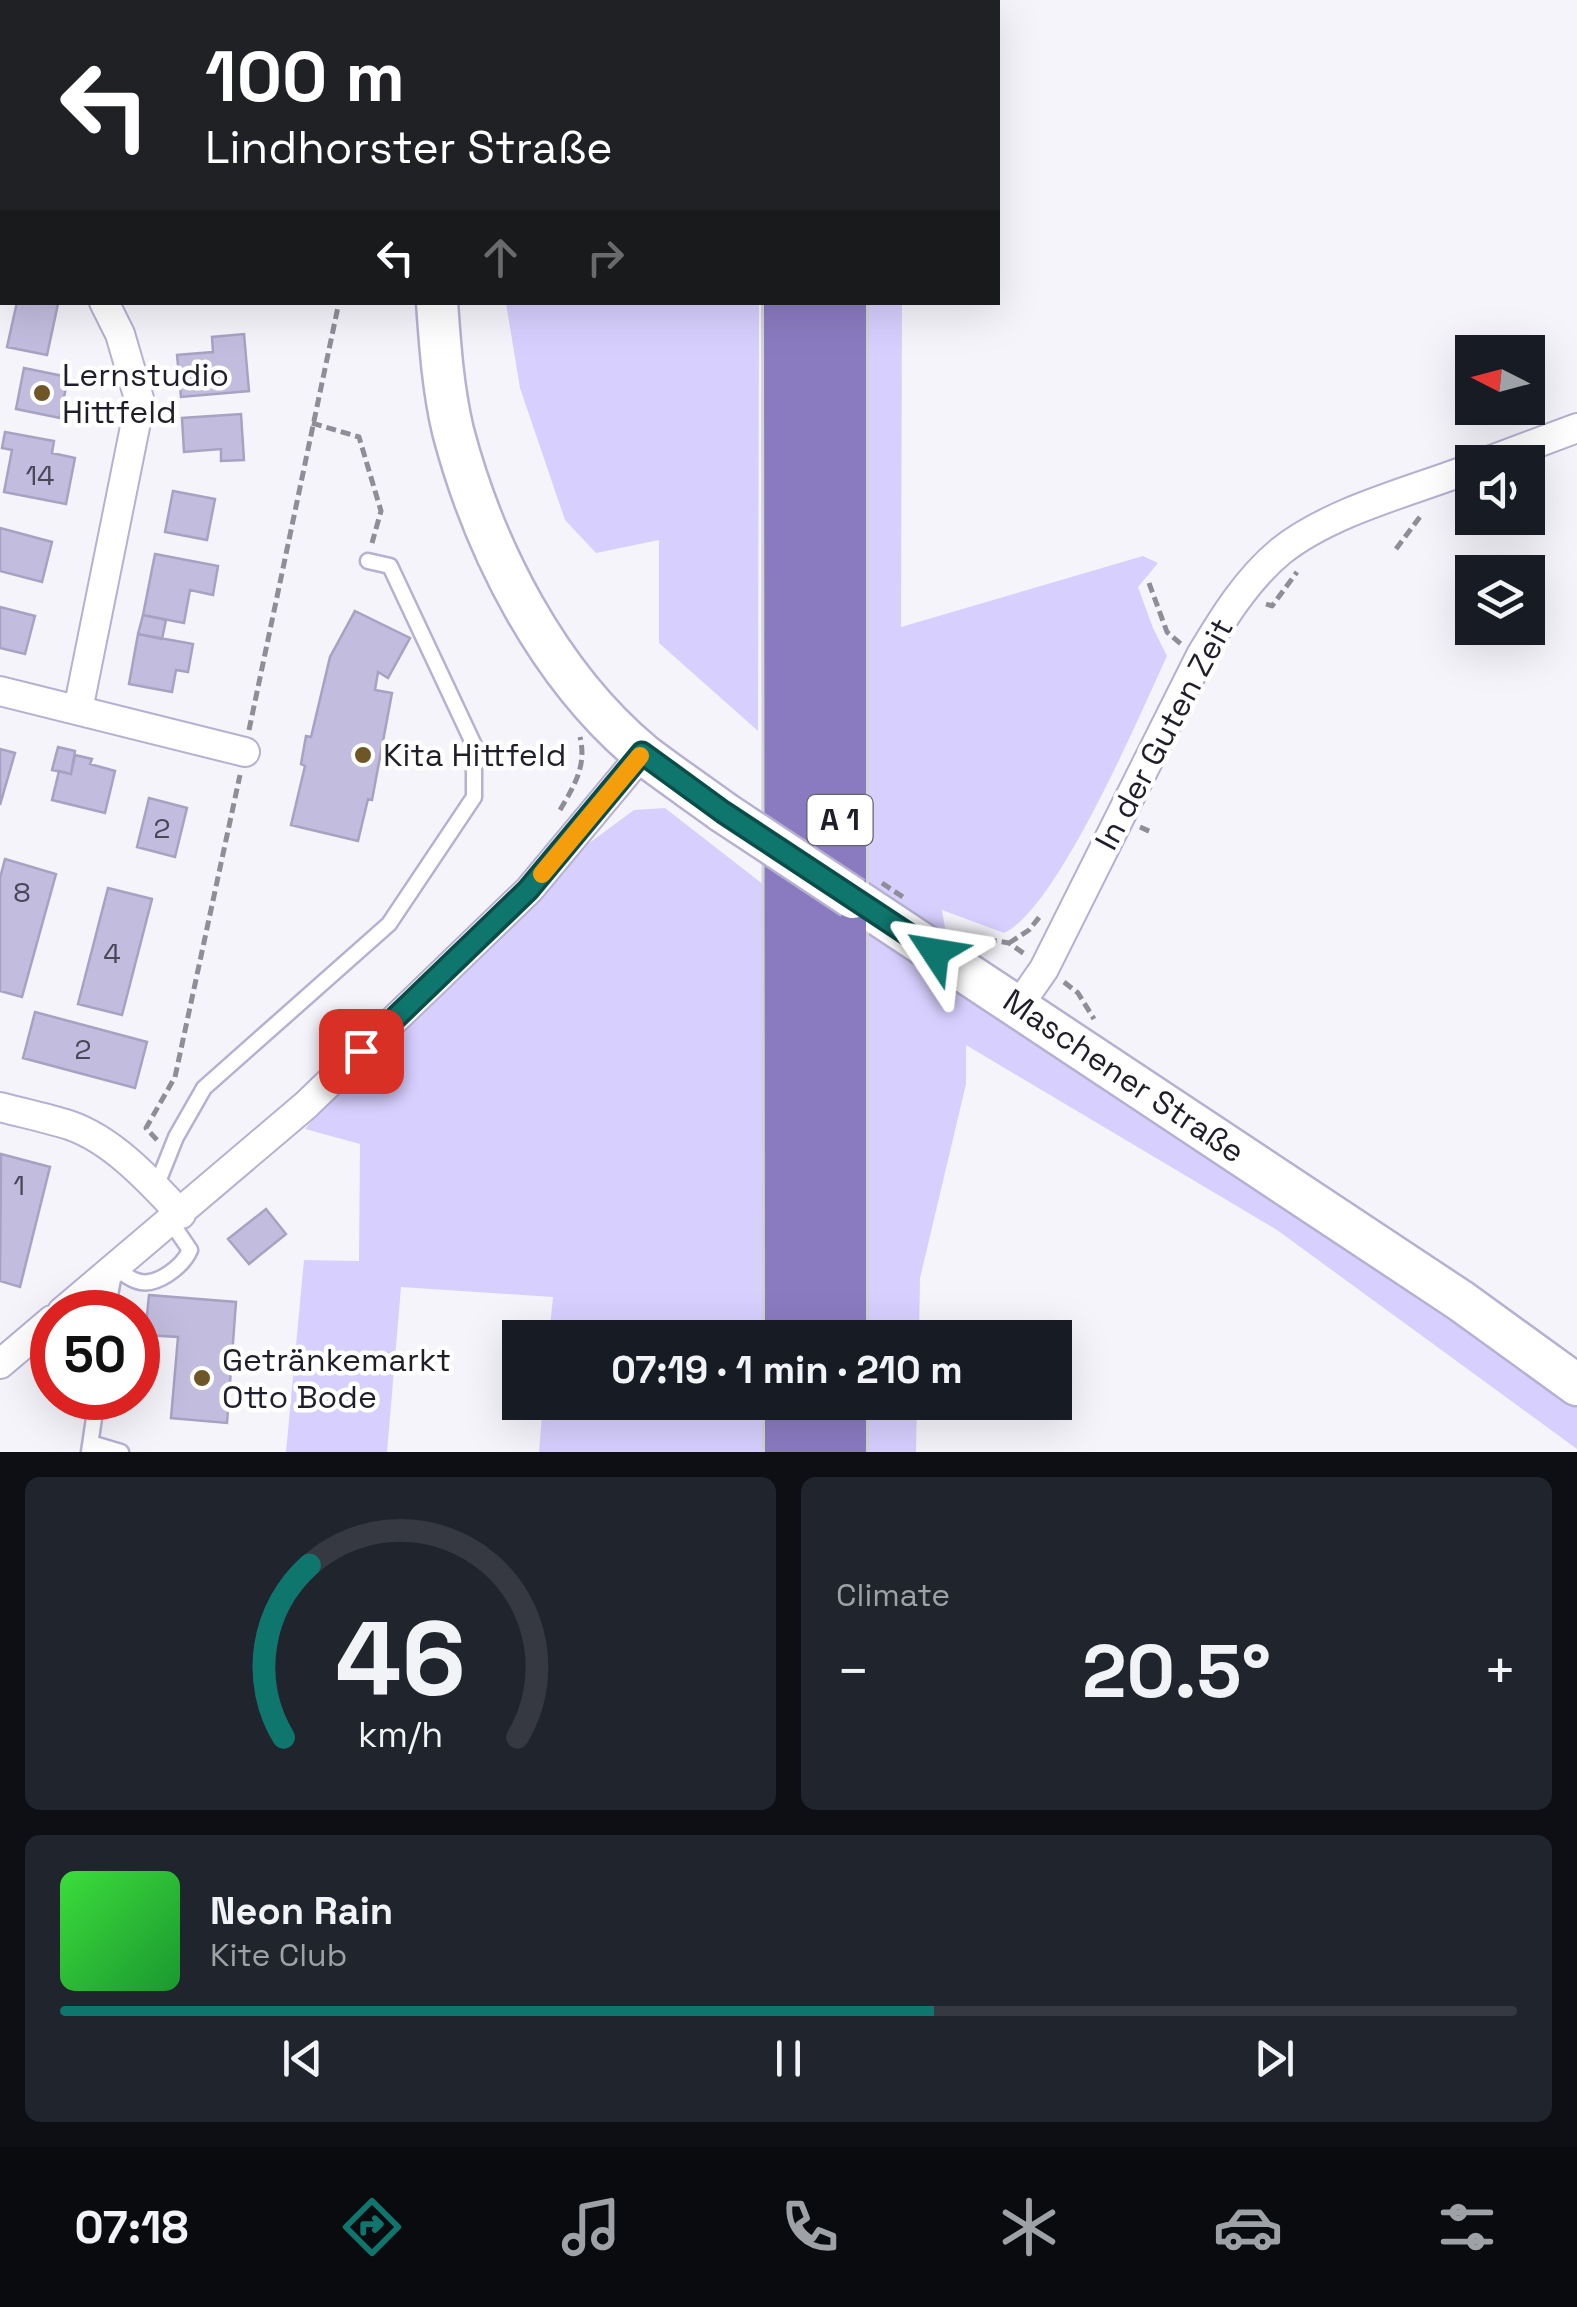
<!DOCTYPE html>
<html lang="en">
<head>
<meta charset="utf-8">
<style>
  :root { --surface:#171b24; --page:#20242c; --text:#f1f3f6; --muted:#9ea1a6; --line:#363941; --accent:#0f766e }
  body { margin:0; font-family:"Space Grotesk",sans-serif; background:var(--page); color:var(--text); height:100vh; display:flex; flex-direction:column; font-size:38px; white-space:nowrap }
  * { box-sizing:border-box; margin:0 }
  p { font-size:32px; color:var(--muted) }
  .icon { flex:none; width:55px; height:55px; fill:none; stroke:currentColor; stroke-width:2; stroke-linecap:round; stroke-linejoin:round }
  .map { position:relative; height:1452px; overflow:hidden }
  .panel { display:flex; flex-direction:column; gap:25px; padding:25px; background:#0d0f14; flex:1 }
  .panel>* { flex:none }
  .guide { position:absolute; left:0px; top:0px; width:1000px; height:305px; box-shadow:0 10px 40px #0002; background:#202124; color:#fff; overflow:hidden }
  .needle { width:65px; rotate:276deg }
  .buttons { position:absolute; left:1455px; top:335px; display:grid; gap:20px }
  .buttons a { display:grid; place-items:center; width:90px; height:90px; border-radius:0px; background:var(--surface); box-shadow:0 10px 40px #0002; font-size:50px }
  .speed { position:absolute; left:30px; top:1290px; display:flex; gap:20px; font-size:50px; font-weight:700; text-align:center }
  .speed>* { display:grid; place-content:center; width:130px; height:130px; border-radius:50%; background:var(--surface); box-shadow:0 10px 40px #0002; line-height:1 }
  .speed .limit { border:15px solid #d22; background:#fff; color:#111 }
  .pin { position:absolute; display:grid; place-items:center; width:85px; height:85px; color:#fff; margin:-42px; border-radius:20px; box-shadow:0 5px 15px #0006 }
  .me { position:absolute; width:110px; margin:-55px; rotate:303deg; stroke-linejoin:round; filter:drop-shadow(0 0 8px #0008) }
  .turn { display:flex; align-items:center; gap:35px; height:210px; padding:0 40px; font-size:45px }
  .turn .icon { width:130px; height:130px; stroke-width:2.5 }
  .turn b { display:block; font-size:70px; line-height:85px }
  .lanes { display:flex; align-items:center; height:95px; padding:0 40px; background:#0003; justify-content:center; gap:50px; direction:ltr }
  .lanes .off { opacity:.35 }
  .big { font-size:75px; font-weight:700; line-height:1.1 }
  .panel .tile { flex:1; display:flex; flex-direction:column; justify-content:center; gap:15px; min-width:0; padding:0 35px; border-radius:15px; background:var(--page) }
  .panel .dial { align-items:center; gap:0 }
  .dial svg { height:260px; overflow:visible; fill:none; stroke:var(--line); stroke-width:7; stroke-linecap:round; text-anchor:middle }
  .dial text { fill:var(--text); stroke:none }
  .song { display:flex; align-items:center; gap:30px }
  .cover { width:120px; height:120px; border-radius:15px; background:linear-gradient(135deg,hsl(120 70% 55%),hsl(130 70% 35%)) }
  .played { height:10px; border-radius:5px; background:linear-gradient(90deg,var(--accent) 60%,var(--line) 60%) }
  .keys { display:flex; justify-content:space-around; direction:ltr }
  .heat { display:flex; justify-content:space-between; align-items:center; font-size:55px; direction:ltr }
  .panel .tiles { flex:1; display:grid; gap:25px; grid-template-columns:1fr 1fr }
  .tile:last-child { grid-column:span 2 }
  .trip { position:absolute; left:502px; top:1320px; width:570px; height:100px; border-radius:0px; background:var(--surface); box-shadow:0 10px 40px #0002; font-weight:700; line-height:100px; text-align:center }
  .dock { display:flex; height:160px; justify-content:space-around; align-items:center; background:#090b0e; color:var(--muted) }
  .dock .icon { width:70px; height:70px }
  .dock .selected { color:var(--accent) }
  .dock b { font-size:45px; color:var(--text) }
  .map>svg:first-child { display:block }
</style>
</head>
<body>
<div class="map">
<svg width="1577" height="1452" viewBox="0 0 1577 1452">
  <rect width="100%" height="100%" fill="#f5f4fb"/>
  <path fill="#d7cffe" d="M484,0H759V2H484Z
    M506,303H759L758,731L659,643V540L596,553L565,520L520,388Z
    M863,303H902L901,627L1143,556L1158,563L1138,587L1153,628L1167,656C1140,714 1058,908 1004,933L942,910L955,987L1577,1400V1449L1277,1230L966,1045V1084L920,1278L919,1337H867Z
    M665,808L764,885L763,1337H549L553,1297L401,1287L387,1452H286L304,1260L359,1261L360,1144L305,1129L331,1096L577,852L634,810Z
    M543,1403H762V1452H539Z
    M868,1403H917L916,1452H868Z"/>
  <path fill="#a498d5" d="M122,0H285L122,2Z"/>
  <path fill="#c2bdde" stroke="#a7a2c2" stroke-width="2.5" d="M16,0H49L58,2H15Z
    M0,69H2V130L0,129Z
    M17,302L58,304L47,355L7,347Z
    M244,334L249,391L181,397L177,355L213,352L212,337Z
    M24,368L68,377L60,418L16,409Z
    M241,414L244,460L221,461V449L184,452L182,418Z
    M5,432L54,441L52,453L75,458L66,504L4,492L12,450L2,448Z
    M173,491L215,499L207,540L165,532Z
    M0,528L52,542L42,582L0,571Z
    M155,554L218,566L213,595L190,590L184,623L143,615Z
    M0,607L35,616L25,654L0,648Z
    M355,611L410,638L388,678L378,672L375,690L392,693L372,800L368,799L358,841L291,825L305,766L301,764L306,736L311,737L330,657Z
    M143,615L166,620L162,639L138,634Z
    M138,634L193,644L188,672L176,670L172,692L129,684Z
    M58,747L75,751L71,774L52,770Z
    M0,749L15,753L0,805Z
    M75,755L92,759L90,764L115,771L105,813L52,800L59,771L71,774Z
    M149,798L187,808L175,857L137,847Z
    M5,859L56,874L22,997L0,991V878Z
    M108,888L152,899L122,1015L78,1004Z
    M35,1012L147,1042L135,1088L23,1058Z
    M1,1154L50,1167L20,1287L0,1281Z
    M266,1209L286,1234L249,1264L228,1239Z
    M149,1295L236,1302L227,1423L171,1418L178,1337L145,1335Z"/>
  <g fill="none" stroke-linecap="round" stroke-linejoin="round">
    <defs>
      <path id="lane" d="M156,1187L176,1137L204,1088L389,924L474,797V745L390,566L368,561
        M107,1312L115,1268C122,1272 129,1279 137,1281C156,1288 183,1266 190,1250L171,1222
        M91,1443L121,1452
        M89,1452L97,1398"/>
      <path id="street" d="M0,244L2,245
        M1486,462L1577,428
        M0,691L245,752
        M78,710L140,402L120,334L104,302
        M1019,1005L1044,969L1201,655C1223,618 1247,579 1281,551C1331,511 1412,491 1472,468
        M0,1107C23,1113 47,1118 69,1125C113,1140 150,1181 181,1214
        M62,1312L306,1105L529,890L643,753
        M0,1364L52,1320"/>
      <path id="secondary" d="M434,0V2
        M437,302C440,345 443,389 453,431C484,549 548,675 643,754C669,774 697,793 723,812
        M853,898L1461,1301L1577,1385"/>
      <path id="highway" d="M789,0V2
        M839,0V2
        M790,302L791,1338
        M840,302V1338
        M791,1402V1452
        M840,1402V1452"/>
    </defs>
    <use href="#lane" stroke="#b6b0d1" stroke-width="19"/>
    <use href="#street" stroke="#b6b0d1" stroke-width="32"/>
    <use href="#secondary" stroke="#b6b0d1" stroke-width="45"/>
    <use href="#highway" stroke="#d3d2d5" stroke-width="58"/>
    <path stroke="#8f8d97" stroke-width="5" stroke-dasharray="10 5" stroke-linecap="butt" d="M323,2L324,0
      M312,423L359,437L381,511L372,543
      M1396,549L1422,514
      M1149,583L1167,632L1181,644
      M1266,604L1272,606L1297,572
      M249,730L339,302
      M560,810C574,786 587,766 580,737
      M1140,827L1151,832
      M972,937L1009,943L1026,955
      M1009,943L1029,930L1041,915
      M1064,982L1078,993L1094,1019
      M157,1140L146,1128L175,1077L240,775"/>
    <use href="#lane" stroke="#fff" stroke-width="14"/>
    <use href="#street" stroke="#fff" stroke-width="28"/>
    <use href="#secondary" stroke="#fff" stroke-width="40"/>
    <use href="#highway" stroke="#8a7bc1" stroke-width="52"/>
    <defs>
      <path id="secondary-bridge" d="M723,812L853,898"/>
    </defs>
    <use href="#secondary-bridge" stroke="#b6b0d1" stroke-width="45" stroke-linecap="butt"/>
    <path stroke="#8f8d97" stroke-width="5" stroke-dasharray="10 5" stroke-linecap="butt" d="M882,883L906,899"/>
    <use href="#secondary-bridge" stroke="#fff" stroke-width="40"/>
  </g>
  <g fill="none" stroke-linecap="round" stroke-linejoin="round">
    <defs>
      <path id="route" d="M361,1051L528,890L642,753L723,812L935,952"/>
    </defs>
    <use href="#route" stroke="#0a4d48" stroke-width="25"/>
    <use href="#route" stroke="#0f766e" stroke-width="18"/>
    <path stroke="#f59e0b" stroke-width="18" d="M542,874L640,756"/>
  </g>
  <g fill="#6e5626" stroke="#fff" stroke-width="4">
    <circle cx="42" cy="393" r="10"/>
    <circle cx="363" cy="755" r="10"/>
    <circle cx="202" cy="1378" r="10"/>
  </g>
  <g text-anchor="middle" stroke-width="9" stroke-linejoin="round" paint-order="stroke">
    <g font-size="28" fill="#494658">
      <text x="40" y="485">14</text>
      <text x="162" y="838">2</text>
      <text x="22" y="902">8</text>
      <text x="112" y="963">4</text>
      <text x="83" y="1059">2</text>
      <text x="19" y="1195">1</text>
    </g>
    <rect fill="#fff" stroke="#64626b" stroke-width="2.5" x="807.5" y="795" width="65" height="50" rx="8"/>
    <g font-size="30" font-weight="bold" fill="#211e2b">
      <text x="840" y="830">A 1</text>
    </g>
    <g font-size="32" fill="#211e2b" stroke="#fff" text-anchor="start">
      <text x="62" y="386">Lernstudio<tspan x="62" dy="37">Hittfeld</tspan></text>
      <text x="383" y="766">Kita Hittfeld</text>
      <text x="222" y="1371">Getränkemarkt<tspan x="222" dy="37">Otto Bode</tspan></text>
    </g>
    <g font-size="32" fill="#211e2b" stroke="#fff">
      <text transform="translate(1164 734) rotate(-62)" y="11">In der Guten Zeit</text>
      <text transform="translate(1124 1076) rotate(34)" y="11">Maschener Straße</text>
    </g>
  </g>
</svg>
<div class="buttons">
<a><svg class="needle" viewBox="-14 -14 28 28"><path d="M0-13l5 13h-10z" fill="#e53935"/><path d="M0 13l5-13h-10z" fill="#9ea1a6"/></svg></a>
<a><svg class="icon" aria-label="sound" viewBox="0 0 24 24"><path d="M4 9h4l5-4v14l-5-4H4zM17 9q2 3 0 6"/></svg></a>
<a><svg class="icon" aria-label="layers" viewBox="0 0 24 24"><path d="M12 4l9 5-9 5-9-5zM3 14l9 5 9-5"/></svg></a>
</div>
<div class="speed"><div class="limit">50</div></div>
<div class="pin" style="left:361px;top:1051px;background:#d93025"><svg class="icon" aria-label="arrive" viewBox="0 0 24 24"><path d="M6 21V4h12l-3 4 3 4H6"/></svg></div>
<svg class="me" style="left:935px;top:952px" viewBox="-20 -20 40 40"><path d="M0-17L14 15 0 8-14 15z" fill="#0f766e" stroke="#fff" stroke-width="4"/></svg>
<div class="trip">07:19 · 1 min · 210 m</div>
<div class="guide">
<div class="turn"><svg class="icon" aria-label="left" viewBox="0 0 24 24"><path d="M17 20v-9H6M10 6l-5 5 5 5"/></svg><div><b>100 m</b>Lindhorster Straße</div></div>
<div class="lanes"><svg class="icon" aria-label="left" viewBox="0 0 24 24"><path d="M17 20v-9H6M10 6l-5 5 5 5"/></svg><svg class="icon off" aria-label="ahead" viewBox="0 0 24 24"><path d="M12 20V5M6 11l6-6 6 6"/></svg><svg class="icon off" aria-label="right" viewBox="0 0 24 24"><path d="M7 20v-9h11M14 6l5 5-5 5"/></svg></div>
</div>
</div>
<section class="panel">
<div class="tiles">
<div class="tile dial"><svg viewBox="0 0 100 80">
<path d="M14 69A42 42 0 1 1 86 69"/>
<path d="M14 69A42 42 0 0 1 22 16" stroke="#0f766e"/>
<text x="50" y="56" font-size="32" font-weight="700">46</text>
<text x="50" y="72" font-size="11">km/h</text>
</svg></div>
<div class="tile"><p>Climate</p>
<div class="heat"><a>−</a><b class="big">20.5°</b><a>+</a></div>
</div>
<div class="tile">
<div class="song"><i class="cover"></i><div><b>Neon Rain</b><p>Kite Club</p></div></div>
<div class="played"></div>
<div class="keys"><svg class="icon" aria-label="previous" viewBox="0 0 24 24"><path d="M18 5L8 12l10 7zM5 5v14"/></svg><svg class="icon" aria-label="pause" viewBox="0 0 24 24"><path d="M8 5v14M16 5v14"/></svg><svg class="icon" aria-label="next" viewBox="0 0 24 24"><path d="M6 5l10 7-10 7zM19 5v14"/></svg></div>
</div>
</div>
</section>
<nav class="dock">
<b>07:18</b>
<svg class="icon selected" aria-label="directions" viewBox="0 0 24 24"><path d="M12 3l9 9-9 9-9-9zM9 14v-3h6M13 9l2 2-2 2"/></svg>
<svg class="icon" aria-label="music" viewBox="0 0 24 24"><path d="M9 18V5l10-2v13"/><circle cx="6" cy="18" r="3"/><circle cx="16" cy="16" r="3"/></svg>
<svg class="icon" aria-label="phone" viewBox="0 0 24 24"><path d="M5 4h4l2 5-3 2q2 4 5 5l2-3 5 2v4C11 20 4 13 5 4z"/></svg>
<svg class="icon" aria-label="climate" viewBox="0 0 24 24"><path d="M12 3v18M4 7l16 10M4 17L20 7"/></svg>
<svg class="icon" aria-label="car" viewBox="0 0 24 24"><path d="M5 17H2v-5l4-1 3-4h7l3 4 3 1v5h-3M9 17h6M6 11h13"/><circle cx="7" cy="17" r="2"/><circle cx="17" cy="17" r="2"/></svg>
<svg class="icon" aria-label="filters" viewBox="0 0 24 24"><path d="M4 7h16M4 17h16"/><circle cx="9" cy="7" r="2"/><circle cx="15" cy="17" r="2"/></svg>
</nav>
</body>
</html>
